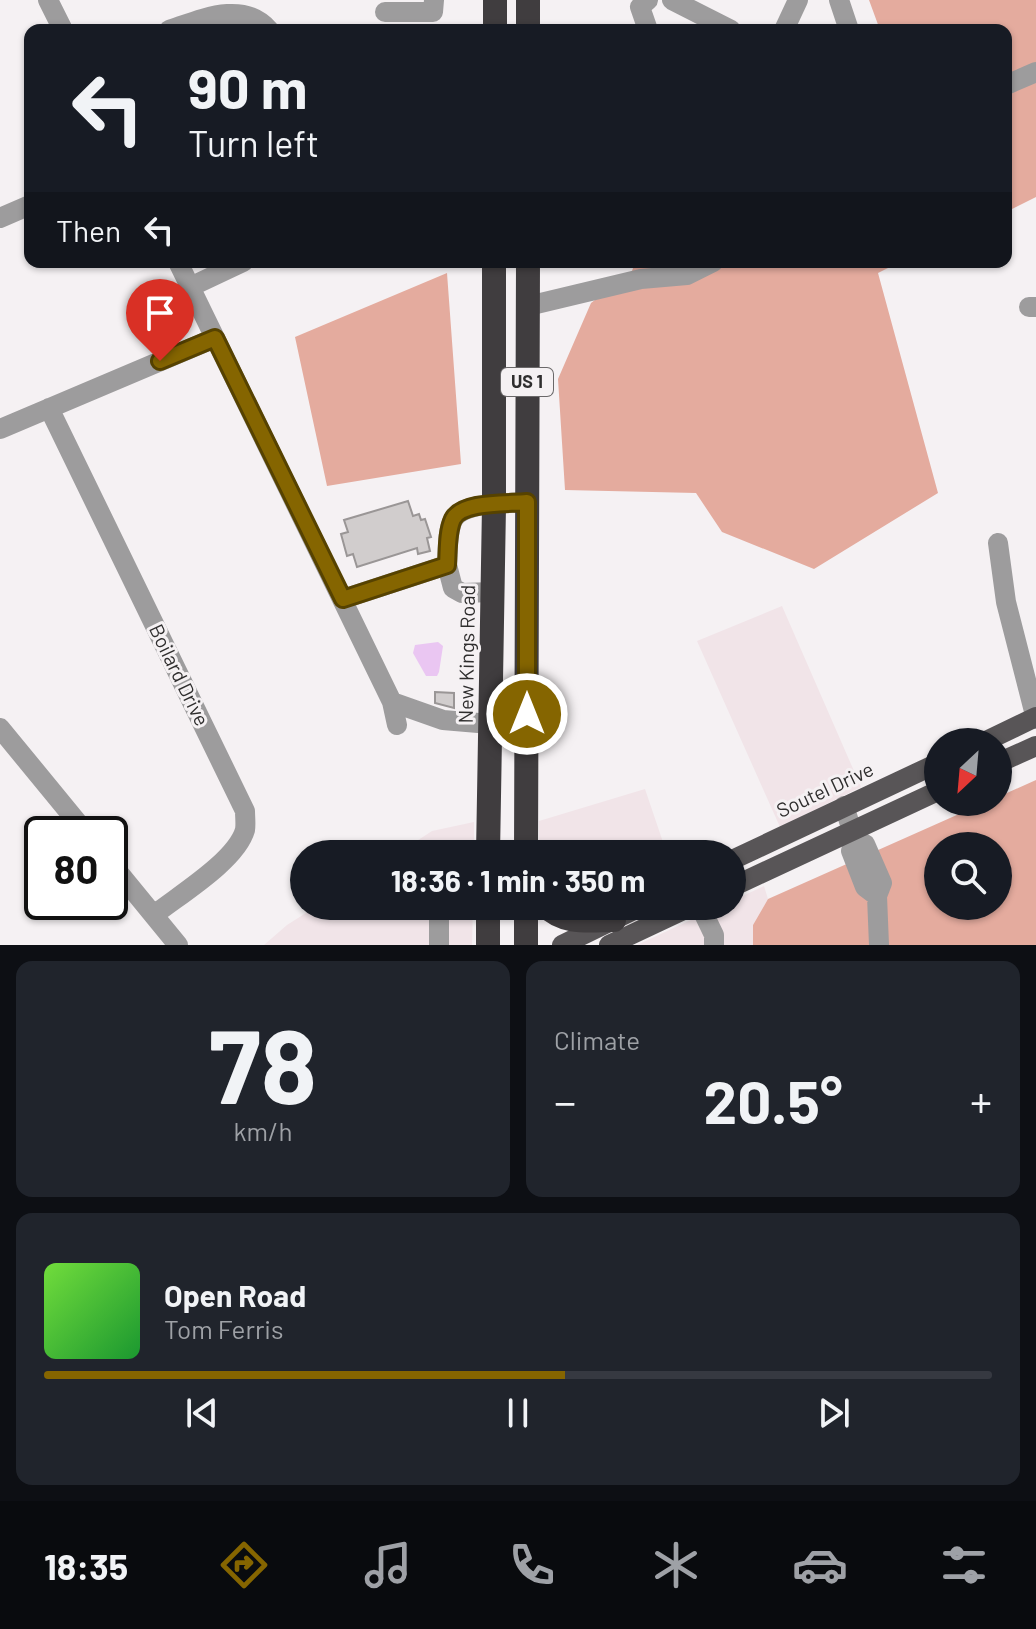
<!DOCTYPE html>
<html lang="en">
<head>
<meta charset="utf-8">
<style>
  :root { --surface:#171b24; --page:#20242c; --text:#f1f3f6; --muted:#9ea1a6; --line:#363941; --accent:#856500 }
  body { margin:0; font-family:Barlow,sans-serif; background:var(--page); color:var(--text); height:100vh; display:flex; flex-direction:column; font-size:30px; white-space:nowrap }
  * { box-sizing:border-box; margin:0 }
  p { font-size:26px; color:var(--muted) }
  .icon { flex:none; width:44px; height:44px; fill:none; stroke:currentColor; stroke-width:2; stroke-linecap:round; stroke-linejoin:round }
  .map { position:relative; height:945px; overflow:hidden }
  .drawer { display:flex; flex-direction:column; gap:16px; padding:16px; background:#0d0f14; flex:1 }
  .drawer>* { flex:none }
  .hud { position:absolute; left:24px; top:24px; width:988px; height:244px; border-radius:16px; box-shadow:0 2px 6px #0004; background:#171b24; color:var(--text); overflow:hidden }
  .needle { width:52px; rotate:206deg }
  .controls { position:absolute; left:924px; top:728px; display:grid; gap:16px }
  .controls a { display:grid; place-items:center; width:88px; height:88px; border-radius:50%; background:var(--surface); box-shadow:0 2px 6px #0004; font-size:40px }
  .speed { position:absolute; left:24px; top:816px; display:flex; gap:16px; font-size:40px; font-weight:700; text-align:center }
  .speed>* { display:grid; place-content:center; width:104px; height:104px; border-radius:50%; background:var(--surface); box-shadow:0 2px 6px #0004; line-height:1 }
  .speed .limit { border:4px solid #111; border-radius:12px; background:#fff; color:#111 }
  .pin { position:absolute; display:grid; place-items:center; width:68px; height:68px; color:#fff; margin:-82px -34px; border-radius:50% 50% 50% 0; rotate:-45deg; box-shadow:0 0 8px #0007 }
  .pin .icon { rotate:45deg }
  .me { position:absolute; width:88px; margin:-44px; rotate:0deg; stroke-linejoin:round; filter:drop-shadow(0 0 6px #0008) }
  .turn { display:flex; align-items:center; gap:28px; height:168px; padding:0 32px; font-size:36px }
  .turn .icon { width:104px; height:104px; stroke-width:2.5 }
  .turn b { display:block; font-size:56px; line-height:68px }
  .then { display:flex; align-items:center; height:76px; padding:0 32px; background:#0003; gap:16px; font-size:30px }
  .big { font-size:60px; font-weight:700; line-height:1.1 }
  .drawer .card { flex:1; display:flex; flex-direction:column; justify-content:center; gap:12px; min-width:0; padding:0 28px; border-radius:16px; background:var(--page) }
  .drawer .dial { align-items:center; gap:0 }
  .dial b { font-size:104px; line-height:1 }
  .song { display:flex; align-items:center; gap:24px }
  .cover { width:96px; height:96px; border-radius:12px; background:linear-gradient(135deg,hsl(100 70% 55%),hsl(130 70% 35%)) }
  .played { height:8px; border-radius:4px; background:linear-gradient(90deg,var(--accent) 55%,var(--line) 55%) }
  .keys { display:flex; justify-content:space-around; direction:ltr }
  .heat { display:flex; justify-content:space-between; align-items:center; font-size:44px; direction:ltr }
  .drawer .tiles { flex:1; display:grid; gap:16px; grid-template-columns:1fr 1fr }
  .card:last-child { grid-column:span 2 }
  .trip { position:absolute; left:290px; top:840px; width:456px; height:80px; border-radius:40px; background:var(--surface); box-shadow:0 2px 6px #0004; font-weight:700; line-height:80px; text-align:center }
  .menu { display:flex; height:128px; justify-content:space-around; align-items:center; background:#090b0e; color:var(--muted) }
  .menu .icon { width:56px; height:56px }
  .menu .on { color:var(--accent) }
  .menu b { font-size:36px; color:var(--text) }
  .map>svg:first-child { display:block }
</style>
</head>
<body>
<div class="map">
<svg width="1036" height="945" viewBox="0 0 1036 945">
  <rect width="100%" height="100%" fill="#f5f1f3"/>
  <path fill="#f1e4e8" d="M782,606L861,787L780,827L697,641Z
    M645,789L667,854H539V821Z
    M474,822V854H397L432,831Z
    M764,886L768,899L753,925V945H637L721,906H732V901Z
    M317,906H473L472,945H264L287,925Z"/>
  <path fill="#e4ab9e" fill-rule="evenodd" d="M869,0H1036V197L1006,212V30H880Z
    M635,262H900L878,273L938,493L814,569L722,532L696,493L565,490L558,379L591,303L632,271Z
    M447,273L461,464L327,486L295,337Z
    M1036,780V945H753V925L768,899L986,802H998V797ZM938,846H998V906H938Z"/>
  <path fill="#eac6f2" d="M438,642L443,646L439,672L437,676H426L413,653L415,645Z"/>
  <path fill="#d1cdcd" stroke="#9a9696" stroke-width="2" d="M408,501L413,516L419,514L421,520L425,519L431,537L427,538L430,551L418,554L417,548L357,567L353,554L347,556L341,534L348,532L344,520Z
    M435,692L454,693V708L435,703Z"/>
  <g fill="none" stroke-linecap="round" stroke-linejoin="round">
    <path stroke="#9d9c9d" stroke-width="20" d="M48,0L63,30
      M648,0L640,7L648,30
      M672,0L731,30
      M839,0L849,30
      M385,12H433L434,0
      M169,30C202,19 243,0 269,30
      M784,30L798,0
      M1006,85L1036,72
      M0,218L30,205
      M178,262L392,702L397,725
      M190,287L243,262
      M528,306L641,279L687,275L713,262
      M1029,307H1036
      M49,408L245,811C245,817 246,824 245,830C236,861 179,895 154,915
      M0,429L215,338
      M998,543L1006,602L1036,719
      M447,565C448,551 447,532 453,520C462,501 508,504 527,502
      M343,599L447,565L453,588L462,593L493,592
      M392,702L443,720L490,724
      M0,728L87,834
      M844,806L855,840L851,851L865,887L877,896
      M855,840L865,844L882,883L877,896L879,945
      M110,862L178,945
      M439,906V945
      M700,906L714,935V945"/>
    <path stroke="#585557" stroke-width="20" d="M984,742L1036,717
      M998,763L1036,746
      M732,860L938,763
      M732,887L938,791
      M562,945L642,906
      M609,945L692,906"/>
    <path stroke="#403d3f" stroke-width="24" d="M495,30V0
      M528,30V0
      M488,854L494,506V262
      M526,854L528,262
      M488,906V945
      M546,906C564,925 591,920 614,920
      M526,945V906"/>
  </g>
  <g fill="none" stroke-linecap="round" stroke-linejoin="round">
    <defs>
      <path id="route" d="M160,361L215,338L343,599L447,565C448,551 447,532 453,519C462,501 508,504 527,502V714"/>
    </defs>
    <use href="#route" stroke="#564200" stroke-width="20"/>
    <use href="#route" stroke="#856500" stroke-width="14"/>
  </g>
  <g text-anchor="middle" stroke-width="6" stroke-linejoin="round" paint-order="stroke">
    <rect fill="#f5f1f3" stroke="#6a6869" stroke-width="2" x="501" y="368" width="52" height="28" rx="6"/>
    <g font-size="18" font-weight="bold" fill="#2f2e2e">
      <text x="527" y="388">US 1</text>
    </g>
    <g font-size="20" fill="#2f2e2e" stroke="#f5f1f3">
      <text transform="translate(467 654) rotate(-89)" y="7">New Kings Road</text>
      <text transform="translate(179 675) rotate(64)" y="7">Boilard Drive</text>
      <text transform="translate(825 790) rotate(-25)" y="7">Soutel Drive</text>
    </g>
  </g>
</svg>
<div class="controls">
<a><svg class="needle" viewBox="-14 -14 28 28"><path d="M0-13l5 13h-10z" fill="#e53935"/><path d="M0 13l5-13h-10z" fill="#9ea1a6"/></svg></a>
<a><svg class="icon" aria-label="search" viewBox="0 0 24 24"><circle cx="10" cy="10" r="6"/><path d="M15 15l6 6"/></svg></a>
</div>
<div class="speed"><div class="limit">80</div></div>
<div class="pin" style="left:160px;top:361px;background:#d93025"><svg class="icon" aria-label="arrive" viewBox="0 0 24 24"><path d="M6 21V4h12l-3 4 3 4H6"/></svg></div>
<svg class="me" style="left:527px;top:714px" viewBox="-20 -20 40 40"><circle r="17" fill="#856500" stroke="#fff" stroke-width="3"/><path d="M0-11L8 9 0 5-8 9z" fill="#fff"/></svg>
<div class="trip">18:36 · 1 min · 350 m</div>
<div class="hud">
<div class="turn"><svg class="icon" aria-label="left" viewBox="0 0 24 24"><path d="M17 20v-9H6M10 6l-5 5 5 5"/></svg><div><b>90 m</b>Turn left</div></div>
<div class="then">Then<svg class="icon" aria-label="left" viewBox="0 0 24 24"><path d="M17 20v-9H6M10 6l-5 5 5 5"/></svg></div>
</div>
</div>
<section class="drawer">
<div class="tiles">
<div class="card dial"><b>78</b><p>km/h</p></div>
<div class="card"><p>Climate</p>
<div class="heat"><a>−</a><b class="big">20.5°</b><a>+</a></div>
</div>
<div class="card">
<div class="song"><i class="cover"></i><div><b>Open Road</b><p>Tom Ferris</p></div></div>
<div class="played"></div>
<div class="keys"><svg class="icon" aria-label="previous" viewBox="0 0 24 24"><path d="M18 5L8 12l10 7zM5 5v14"/></svg><svg class="icon" aria-label="pause" viewBox="0 0 24 24"><path d="M8 5v14M16 5v14"/></svg><svg class="icon" aria-label="next" viewBox="0 0 24 24"><path d="M6 5l10 7-10 7zM19 5v14"/></svg></div>
</div>
</div>
</section>
<nav class="menu">
<b>18:35</b>
<svg class="icon on" aria-label="directions" viewBox="0 0 24 24"><path d="M12 3l9 9-9 9-9-9zM9 14v-3h6M13 9l2 2-2 2"/></svg>
<svg class="icon" aria-label="music" viewBox="0 0 24 24"><path d="M9 18V5l10-2v13"/><circle cx="6" cy="18" r="3"/><circle cx="16" cy="16" r="3"/></svg>
<svg class="icon" aria-label="phone" viewBox="0 0 24 24"><path d="M5 4h4l2 5-3 2q2 4 5 5l2-3 5 2v4C11 20 4 13 5 4z"/></svg>
<svg class="icon" aria-label="climate" viewBox="0 0 24 24"><path d="M12 3v18M4 7l16 10M4 17L20 7"/></svg>
<svg class="icon" aria-label="car" viewBox="0 0 24 24"><path d="M5 17H2v-5l4-1 3-4h7l3 4 3 1v5h-3M9 17h6M6 11h13"/><circle cx="7" cy="17" r="2"/><circle cx="17" cy="17" r="2"/></svg>
<svg class="icon" aria-label="filters" viewBox="0 0 24 24"><path d="M4 7h16M4 17h16"/><circle cx="9" cy="7" r="2"/><circle cx="15" cy="17" r="2"/></svg>
</nav>
</body>
</html>
